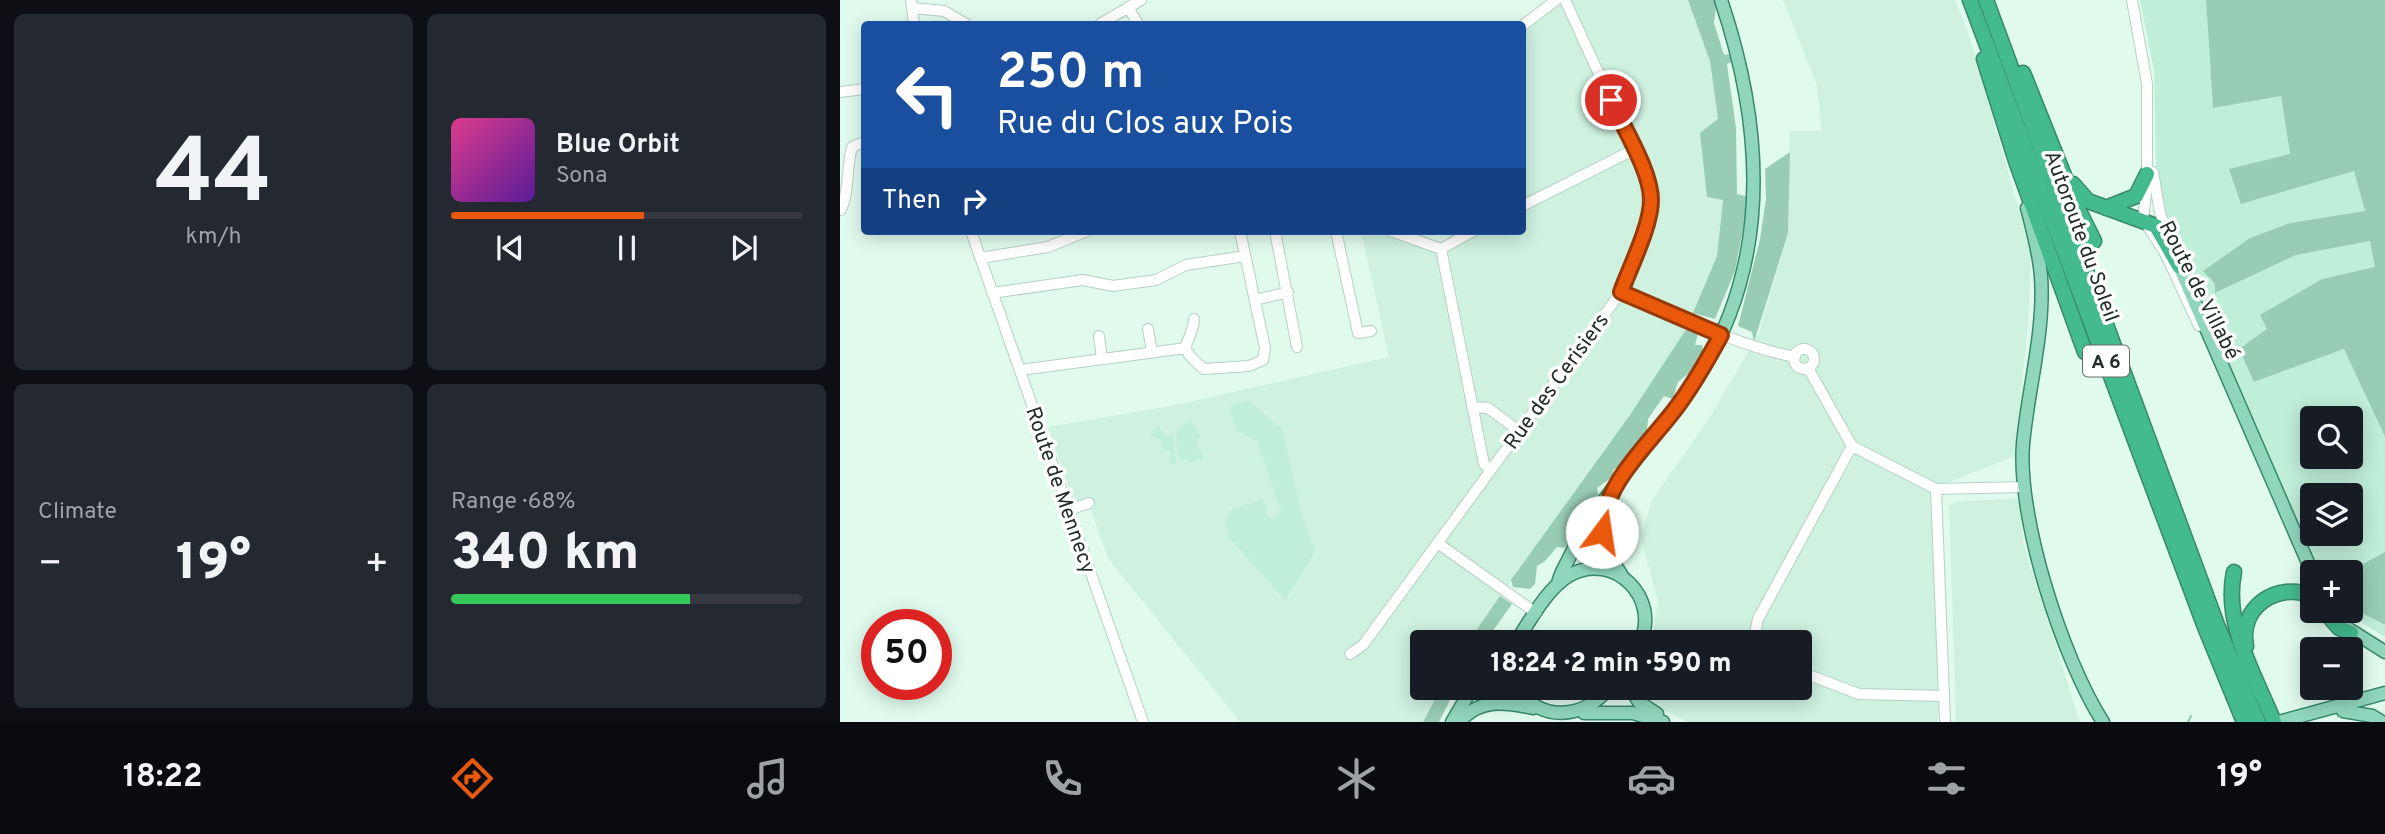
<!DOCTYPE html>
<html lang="en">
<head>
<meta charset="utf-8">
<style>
  :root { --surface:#171b24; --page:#242831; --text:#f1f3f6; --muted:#9ea1a6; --line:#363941; --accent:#ea580c }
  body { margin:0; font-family:Overpass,sans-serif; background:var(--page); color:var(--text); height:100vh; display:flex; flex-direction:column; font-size:26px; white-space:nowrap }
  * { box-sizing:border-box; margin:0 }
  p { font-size:23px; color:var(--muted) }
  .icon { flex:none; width:38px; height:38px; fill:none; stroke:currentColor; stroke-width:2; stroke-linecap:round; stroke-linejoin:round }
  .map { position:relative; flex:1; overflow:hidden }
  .sheet { display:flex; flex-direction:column; gap:14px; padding:14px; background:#0d0f14; width:840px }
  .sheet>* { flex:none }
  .top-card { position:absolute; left:21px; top:21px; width:665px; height:214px; border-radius:7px; box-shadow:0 4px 18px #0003; background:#1a4fa0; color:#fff; overflow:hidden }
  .controls { position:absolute; left:1460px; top:406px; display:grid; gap:14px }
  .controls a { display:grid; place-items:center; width:63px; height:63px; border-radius:7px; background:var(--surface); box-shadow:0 4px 18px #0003; font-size:35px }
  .speed { position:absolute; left:21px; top:609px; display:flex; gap:14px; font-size:35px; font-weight:700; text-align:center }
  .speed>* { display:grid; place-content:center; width:91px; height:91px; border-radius:50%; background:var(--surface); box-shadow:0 4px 18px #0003; line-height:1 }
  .speed .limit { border:10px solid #d22; background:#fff; color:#111 }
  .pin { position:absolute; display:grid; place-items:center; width:60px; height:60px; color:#fff; margin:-30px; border:4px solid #fff; border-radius:50%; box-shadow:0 2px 7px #0007 }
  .me { position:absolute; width:77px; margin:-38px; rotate:14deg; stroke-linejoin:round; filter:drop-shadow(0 0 5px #0008) }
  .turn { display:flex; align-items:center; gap:24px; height:147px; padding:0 21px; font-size:32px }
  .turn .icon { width:91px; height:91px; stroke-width:2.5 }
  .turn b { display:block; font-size:49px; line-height:60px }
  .then { display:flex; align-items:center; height:66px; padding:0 21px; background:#0003; gap:14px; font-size:26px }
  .big { font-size:52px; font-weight:800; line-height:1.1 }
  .sheet .tile { flex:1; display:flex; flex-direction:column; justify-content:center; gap:10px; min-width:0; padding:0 24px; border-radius:10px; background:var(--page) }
  .sheet .dial { align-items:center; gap:0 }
  .dial b { font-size:91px; line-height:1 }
  .song { display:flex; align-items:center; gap:21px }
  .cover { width:84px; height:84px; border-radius:10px; background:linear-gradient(135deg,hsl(330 70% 55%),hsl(270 70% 35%)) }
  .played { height:7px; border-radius:4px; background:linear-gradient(90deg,var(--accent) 55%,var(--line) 55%) }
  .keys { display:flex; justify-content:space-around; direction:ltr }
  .heat { display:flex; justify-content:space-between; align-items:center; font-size:38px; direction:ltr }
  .charge { height:10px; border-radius:5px; background:linear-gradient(90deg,#34c759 68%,var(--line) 0) }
  .sheet .tiles { flex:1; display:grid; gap:14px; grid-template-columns:repeat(2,1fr) }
  .trip { position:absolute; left:570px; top:630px; width:402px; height:70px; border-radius:7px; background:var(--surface); box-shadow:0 4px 18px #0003; font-weight:800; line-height:70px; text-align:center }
  .tab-bar { display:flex; height:112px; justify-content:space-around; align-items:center; background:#090b0e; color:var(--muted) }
  .tab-bar .icon { width:49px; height:49px }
  .tab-bar .current { color:var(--accent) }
  .tab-bar b { font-size:32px; color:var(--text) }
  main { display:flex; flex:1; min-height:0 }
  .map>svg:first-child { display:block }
</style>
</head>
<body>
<main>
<section class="sheet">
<div class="tiles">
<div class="tile dial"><b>44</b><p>km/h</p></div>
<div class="tile">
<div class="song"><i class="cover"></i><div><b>Blue Orbit</b><p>Sona</p></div></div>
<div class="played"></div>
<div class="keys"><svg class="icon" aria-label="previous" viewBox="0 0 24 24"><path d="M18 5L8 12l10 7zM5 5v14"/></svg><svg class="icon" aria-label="pause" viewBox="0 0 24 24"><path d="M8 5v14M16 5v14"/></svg><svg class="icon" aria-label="next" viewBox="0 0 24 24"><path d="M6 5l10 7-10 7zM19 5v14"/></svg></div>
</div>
<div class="tile"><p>Climate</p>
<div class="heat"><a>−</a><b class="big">19°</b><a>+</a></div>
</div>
<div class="tile"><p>Range · 68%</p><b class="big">340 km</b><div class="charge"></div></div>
</div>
</section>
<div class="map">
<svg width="1545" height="722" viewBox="0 0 1545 722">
  <rect width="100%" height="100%" fill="#e0fbee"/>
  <path fill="#cef1e0" d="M720,0H848L852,10L870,61L878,120L860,133L883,200L877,256L847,328L811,385L628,642H583V688H601L583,722H400L268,558L247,499L233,500L208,427L336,405L549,357L521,231H551L601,249L633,231H682L683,31Z
    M943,0H1115L1129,35L1191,252L1189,312L1175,456L1096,487L1098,722H848L807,702L801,688H961V642H811L818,601L801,538L812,500L872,414L919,333L948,233L950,131H982L977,86Z
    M1178,498L1184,546L1240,722H1116L1109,506L1113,502Z"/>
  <path fill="#bfeed9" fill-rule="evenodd" d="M1300,0H1366L1373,108L1441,95L1450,154L1514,171L1525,211L1450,223L1410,238L1367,277L1375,284L1376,293L1456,255L1530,241L1536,267L1482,279L1421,315L1427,328L1415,382L1504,349L1545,437V552L1508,572H1479L1321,204L1316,175L1314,71ZM1472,418H1510V457H1472ZM1472,495H1510V534H1472Z
    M409,401L442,429L461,512L475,552L445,600L388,536L386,518L391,510L423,499L428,517L434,518L441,511L417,441L397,431L390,411L392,404Z
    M351,420L352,426L357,428L360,437L356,442L364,458L351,462L338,458C336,439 333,429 351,420Z
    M319,426L326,437L332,432L336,465L329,463L331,451L322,449L323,440L311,436L313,429Z
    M1510,596L1516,610L1545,625V637L1503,611H1510Z"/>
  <path fill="#98ccb5" d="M848,0H877L874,23L884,55L894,53L892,62L887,64L896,128L897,194L909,197L895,271L875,319L853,313L877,256L883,200L867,197L860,133L878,119L870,61Z
    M1366,0H1545V437L1504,349L1414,382L1399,349L1427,329L1420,315L1482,279L1535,267L1530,241L1456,255L1375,293V284L1363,271L1410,238L1450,223L1525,211L1514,171L1401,204L1389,169L1450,154L1441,96L1373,108Z
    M950,152L948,233L914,342L912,332L898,326L920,239L926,199L925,169Z
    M847,328L858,333L855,345H862L863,350L849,373L838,382L833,399L824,396L808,419L807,431L782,467L774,469L771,478L757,488L759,499L742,523L732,525L729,542L724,548L717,547L705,561L697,566L695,584L690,589L673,587L671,580L790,415Z
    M1545,552V625L1516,610L1510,596L1508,572Z
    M660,596L672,604L645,642H628Z
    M601,688H625L615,690L599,722H583Z"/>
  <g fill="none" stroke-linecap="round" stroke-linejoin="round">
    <path stroke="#94c8b1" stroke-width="2" d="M1348,722L1351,716"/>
    <defs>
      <path id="minor" d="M71,0L74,24
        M1292,0L1307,84V186L1303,219L1325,253L1359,326
        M288,7L298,24
        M72,8L104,11L126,24
        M260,24L301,0
        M682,26L716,0
        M0,92L24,89
        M1313,172L1320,213L1331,242
        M682,206L793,150
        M1,210C10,190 6,168 12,147L24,142
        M131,231L303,722
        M435,231L457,347
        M496,231L518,333L531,331
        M551,231L601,249
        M601,249L644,464L651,470
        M601,249L633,231
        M140,258L208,247L247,231
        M781,292C839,315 894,345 955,357
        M152,293L243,280L273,286L316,280L346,265L405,256
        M415,300L448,292
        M354,319C352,347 332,343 364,369L409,366L423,360L425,348L400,231
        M308,329L312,352
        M259,336L262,359
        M954 359a10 10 0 1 1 20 0a10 10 0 1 1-20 0Z
        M968,368L1012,446L1096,489
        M180,370L346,348
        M632,407L648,408L679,431
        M1096,489L1105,722
        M1096,489L1184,487
        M229,510L249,503
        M599,544L696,613
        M916,642L915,633L918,619L1012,446
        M510,654L523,645L781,292L811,207L808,181L725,0
        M961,672L1019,694L1104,696"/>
      <path id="major" d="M1187,208C1193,230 1199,253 1201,276C1205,331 1188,389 1183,444C1177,518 1223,660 1263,722
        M1339,266L1472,572
        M771,498C755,525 764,550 781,574
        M718,584C719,576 724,568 728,560C747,520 772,489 799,455C820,429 842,403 860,374C932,258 923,125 881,0
        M1504,626L1545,652
        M676,642C690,621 707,588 730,575C774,551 821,598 800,642
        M677,688C700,722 743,720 769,688
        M790,688L799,702L817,714
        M1503,711L1532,716L1542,722
        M744,713H793L823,722
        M612,722L632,688
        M619,722C640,698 665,702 693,708
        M1439,722L1545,693"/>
      <path id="highway" d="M1130,0L1365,627L1404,722
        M1146,0L1377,625L1418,722
        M1144,59L1176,161L1245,352
        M1183,73L1235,203L1254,241
        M1233,184L1248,201L1316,226L1339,266
        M1266,208L1296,196L1307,174
        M1394,572C1383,624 1415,675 1434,722
        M1484,611L1499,628L1511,633
        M1406,646C1398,607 1438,581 1472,596"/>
    </defs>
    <use href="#minor" stroke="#b6d0c3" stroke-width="12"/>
    <use href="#major" stroke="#38896b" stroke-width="15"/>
    <use href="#highway" stroke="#38896b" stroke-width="17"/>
    <use href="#minor" stroke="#fff" stroke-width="10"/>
    <use href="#major" stroke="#8fd6bc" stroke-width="12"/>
    <use href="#highway" stroke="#44ba8f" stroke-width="14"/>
  </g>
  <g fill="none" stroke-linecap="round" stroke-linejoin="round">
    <defs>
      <path id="route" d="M762,532C763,482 811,443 839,404C855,382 868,359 881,335L781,292C790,267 811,226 811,200C811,171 783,127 771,100"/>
    </defs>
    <use href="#route" stroke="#983908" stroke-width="18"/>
    <use href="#route" stroke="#ea580c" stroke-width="12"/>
  </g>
  <g text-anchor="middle" stroke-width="7" stroke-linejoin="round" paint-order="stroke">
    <rect fill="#fff" stroke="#656c68" stroke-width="2" x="1243" y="345.5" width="46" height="31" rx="5"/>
    <g font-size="19" font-weight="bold" fill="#232d28">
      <text x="1266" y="368">A 6</text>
    </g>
    <g font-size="21" fill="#232d28" stroke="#fff">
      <text transform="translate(1242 236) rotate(70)" y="7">Autoroute du Soleil</text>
      <text transform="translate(1360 290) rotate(63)" y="7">Route de Villabé</text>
      <text transform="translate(716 381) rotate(-54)" y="7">Rue des Cerisiers</text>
      <text transform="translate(221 490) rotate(71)" y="7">Route de Mennecy</text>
    </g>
  </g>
</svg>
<div class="controls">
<a><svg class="icon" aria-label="search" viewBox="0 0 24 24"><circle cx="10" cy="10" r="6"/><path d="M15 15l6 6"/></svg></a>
<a><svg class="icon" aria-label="layers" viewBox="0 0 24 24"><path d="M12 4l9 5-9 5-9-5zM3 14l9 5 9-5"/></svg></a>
<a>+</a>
<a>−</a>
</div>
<div class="speed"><div class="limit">50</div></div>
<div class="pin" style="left:771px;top:100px;background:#d93025"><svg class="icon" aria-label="arrive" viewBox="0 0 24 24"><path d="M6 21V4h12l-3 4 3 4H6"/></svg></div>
<svg class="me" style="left:762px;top:532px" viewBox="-20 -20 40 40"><circle r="19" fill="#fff"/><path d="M0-13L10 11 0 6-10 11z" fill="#ea580c"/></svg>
<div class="trip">18:24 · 2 min · 590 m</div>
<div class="top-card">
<div class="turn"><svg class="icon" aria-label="left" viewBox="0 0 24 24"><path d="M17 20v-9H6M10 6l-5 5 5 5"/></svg><div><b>250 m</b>Rue du Clos aux Pois</div></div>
<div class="then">Then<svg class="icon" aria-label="right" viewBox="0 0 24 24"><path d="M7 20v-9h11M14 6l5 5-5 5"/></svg></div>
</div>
</div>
</main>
<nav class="tab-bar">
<b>18:22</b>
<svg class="icon current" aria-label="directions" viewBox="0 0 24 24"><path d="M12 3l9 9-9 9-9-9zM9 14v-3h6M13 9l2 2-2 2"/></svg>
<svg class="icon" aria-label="music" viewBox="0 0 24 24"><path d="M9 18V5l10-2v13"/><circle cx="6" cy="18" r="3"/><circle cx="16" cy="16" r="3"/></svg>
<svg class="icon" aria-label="phone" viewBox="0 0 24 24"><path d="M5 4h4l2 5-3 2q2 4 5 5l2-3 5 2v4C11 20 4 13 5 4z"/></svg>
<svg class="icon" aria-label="climate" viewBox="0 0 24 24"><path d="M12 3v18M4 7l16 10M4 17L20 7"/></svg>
<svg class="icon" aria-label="car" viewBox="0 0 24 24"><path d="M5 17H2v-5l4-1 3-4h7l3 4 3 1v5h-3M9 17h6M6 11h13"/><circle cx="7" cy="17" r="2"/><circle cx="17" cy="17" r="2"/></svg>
<svg class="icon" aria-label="filters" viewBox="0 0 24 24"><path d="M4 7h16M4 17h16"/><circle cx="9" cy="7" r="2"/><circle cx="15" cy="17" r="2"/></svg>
<b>19°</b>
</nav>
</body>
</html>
